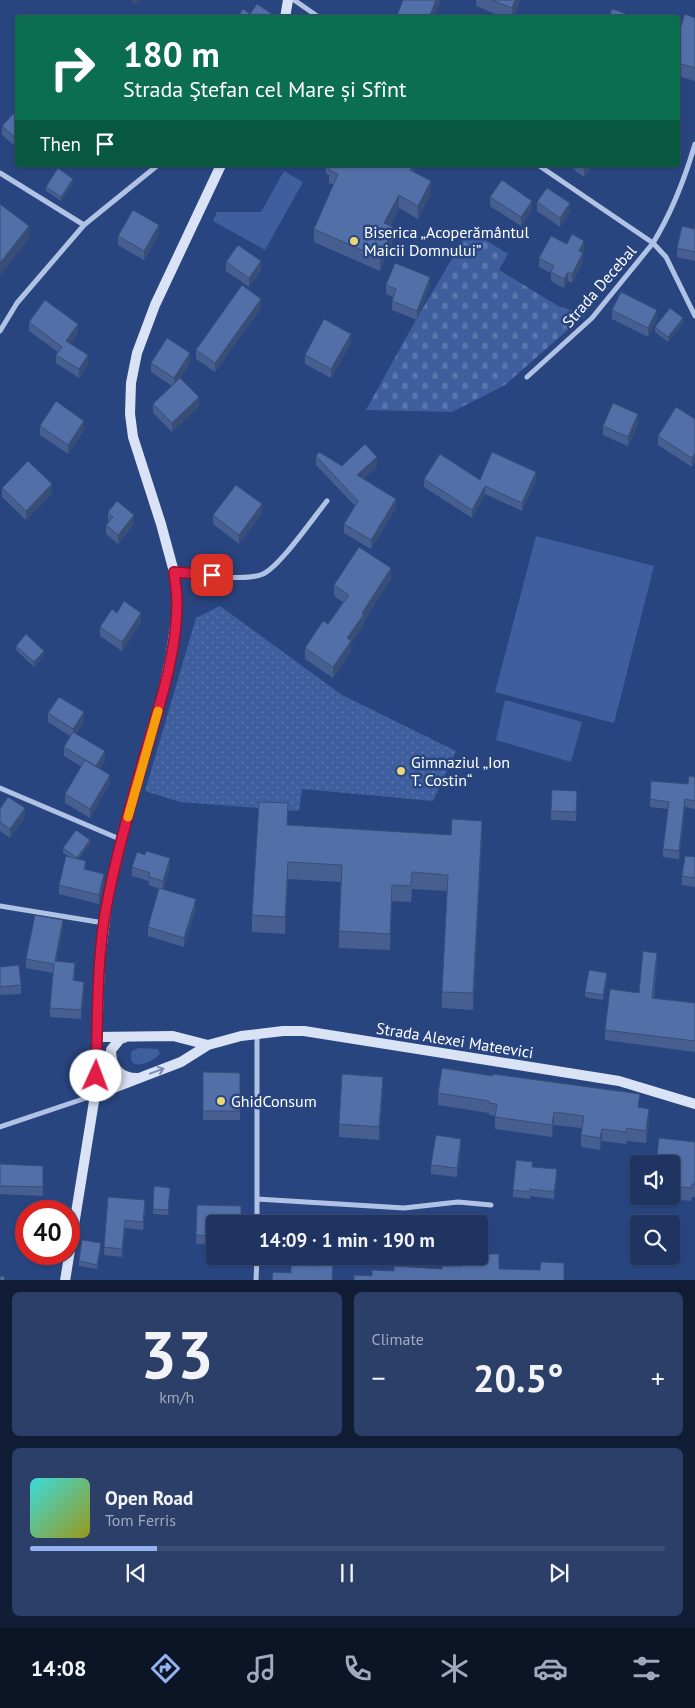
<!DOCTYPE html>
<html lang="en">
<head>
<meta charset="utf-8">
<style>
  :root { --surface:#1f3460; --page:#2c3f69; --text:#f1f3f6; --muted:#a1aabd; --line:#3c4f75; --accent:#95b2f1 }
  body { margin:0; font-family:"PT Sans",sans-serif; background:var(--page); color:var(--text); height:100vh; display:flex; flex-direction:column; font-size:19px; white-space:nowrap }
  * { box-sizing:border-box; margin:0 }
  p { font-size:16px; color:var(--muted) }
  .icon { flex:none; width:28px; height:28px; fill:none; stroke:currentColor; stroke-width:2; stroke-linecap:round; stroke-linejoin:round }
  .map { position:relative; height:1280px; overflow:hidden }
  .sheet { display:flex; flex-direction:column; gap:12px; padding:12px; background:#111d35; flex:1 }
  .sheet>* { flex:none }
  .top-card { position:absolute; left:15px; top:15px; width:665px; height:152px; border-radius:5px; box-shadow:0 1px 4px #0004,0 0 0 1px var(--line); background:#0b6e4f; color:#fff; overflow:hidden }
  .controls { position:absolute; left:630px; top:1155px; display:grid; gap:10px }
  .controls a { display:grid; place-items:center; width:50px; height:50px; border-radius:5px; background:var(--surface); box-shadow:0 1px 4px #0004,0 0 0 1px var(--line); font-size:25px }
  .speed { position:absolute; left:15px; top:1200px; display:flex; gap:10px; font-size:25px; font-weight:700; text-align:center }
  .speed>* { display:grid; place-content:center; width:65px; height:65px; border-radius:50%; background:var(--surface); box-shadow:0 1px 4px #0004,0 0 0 1px var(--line); line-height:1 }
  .speed .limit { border:8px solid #d22; background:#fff; color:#111 }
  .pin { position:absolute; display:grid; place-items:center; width:42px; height:42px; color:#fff; margin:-21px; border-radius:10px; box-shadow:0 2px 8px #0006 }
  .me { position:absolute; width:55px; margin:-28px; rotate:2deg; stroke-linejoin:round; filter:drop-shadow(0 0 4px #0008) }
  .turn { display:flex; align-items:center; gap:18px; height:105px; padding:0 25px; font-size:22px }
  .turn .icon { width:65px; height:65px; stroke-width:2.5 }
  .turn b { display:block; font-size:35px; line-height:42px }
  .then { display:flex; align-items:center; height:48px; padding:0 25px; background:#0003; gap:10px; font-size:19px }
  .big { font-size:38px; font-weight:700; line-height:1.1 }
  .sheet .card { flex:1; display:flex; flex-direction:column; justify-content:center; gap:8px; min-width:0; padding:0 18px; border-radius:8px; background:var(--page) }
  .sheet .dial { align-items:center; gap:0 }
  .dial b { font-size:65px; line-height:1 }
  .song { display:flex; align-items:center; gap:15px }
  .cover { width:60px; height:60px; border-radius:8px; background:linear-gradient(135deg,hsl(180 70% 55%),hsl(60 70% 35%)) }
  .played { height:5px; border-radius:2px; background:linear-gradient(90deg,var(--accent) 20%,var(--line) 20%) }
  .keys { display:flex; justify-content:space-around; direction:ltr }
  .heat { display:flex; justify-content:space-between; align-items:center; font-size:28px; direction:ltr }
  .sheet .tiles { flex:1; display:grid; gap:12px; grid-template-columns:1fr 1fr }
  .card:last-child { grid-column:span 2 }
  .trip { position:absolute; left:206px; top:1215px; width:282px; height:50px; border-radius:5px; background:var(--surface); box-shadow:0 1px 4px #0004,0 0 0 1px var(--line); font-weight:700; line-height:50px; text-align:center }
  .menu { display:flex; height:80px; justify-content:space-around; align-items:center; background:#0c1526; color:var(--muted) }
  .menu .icon { width:35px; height:35px }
  .menu .active { color:var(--accent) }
  .menu b { font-size:22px; color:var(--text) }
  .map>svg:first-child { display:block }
</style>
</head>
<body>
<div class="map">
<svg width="695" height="1281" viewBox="0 0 695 1281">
  <defs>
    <pattern id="cemetery-stones" width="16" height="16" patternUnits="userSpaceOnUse" patternTransform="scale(1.25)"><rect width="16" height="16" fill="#3e5e9d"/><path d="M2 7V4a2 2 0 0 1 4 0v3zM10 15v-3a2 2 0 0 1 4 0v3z" fill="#5b76ac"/></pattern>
    <pattern id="park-dots" width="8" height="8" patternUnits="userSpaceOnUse" patternTransform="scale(1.25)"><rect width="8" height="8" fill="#3e5e9d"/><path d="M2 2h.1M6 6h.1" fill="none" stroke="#5b76ac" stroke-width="1.8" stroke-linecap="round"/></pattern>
  </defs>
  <rect width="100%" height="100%" fill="#294580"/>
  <path fill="#3e5e9d" d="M284,171L303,182L265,250L213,221L217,212H261Z
    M536,536L654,566L614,723L495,692Z
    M505,700L582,722L571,762L496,740Z
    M139,1048L158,1049L160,1054C153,1062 125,1074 132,1051Z"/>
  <path fill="url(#cemetery-stones)" d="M469,230L508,254L499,270L560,307L586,314L505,385L452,412L366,410L417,318Z"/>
  <path fill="url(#park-dots)" d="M220,606L342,695L456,751L433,801L302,789L299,811L180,802L145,791L196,618Z"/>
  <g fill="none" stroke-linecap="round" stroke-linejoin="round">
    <path stroke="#b1c3e5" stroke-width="5" d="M294,0L320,18
      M695,144C685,178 672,212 653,243L666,257L695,316
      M0,173L84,225
      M0,331L17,303L84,225L158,165
      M527,377L592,318L653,243L538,165
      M174,572C195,574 246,582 263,574C281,565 313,518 327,501
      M0,788L122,840
      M0,906L104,923
      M0,1127L95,1095
      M257,1199L404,1208L458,1202L491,1205
      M257,1224V1034
      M256,1281L257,1256"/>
    <path stroke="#dae3f5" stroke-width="10" d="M285,18L288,0
      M97,1037L173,1036L208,1045
      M124,1038L120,1039L111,1050C111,1067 119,1078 137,1078
      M95,1095L181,1062L208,1045L241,1036L283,1031H304L619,1081L695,1104
      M65,1281L95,1095L100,960L108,897L132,798L163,691L171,654L176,619L177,601L174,572L161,524L133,437L130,414L131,383L137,353L155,305L221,165"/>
  </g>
  <path fill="#475f90" d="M476,0H520L513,18H505L476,6Z
    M695,18V81L678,76V30L679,31Z
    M18,109V149L2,135V126Z
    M326,165H415V173L431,194L418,219L399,208L390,226L393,240L380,271L314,242V229L334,185L329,183V175L326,174Z
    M568,165H593L584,177Z
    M73,183L61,201L46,191V187Z
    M490,197L532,210L521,226L490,206Z
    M537,202L570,212L560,227L537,211Z
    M695,223V261L677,257V248L694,229Z
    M159,234L144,260L118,245V236Z
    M567,244L584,250L583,253V262L572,283L568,281L564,288L551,281V273L539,267V258Z
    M226,262L261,270L249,287L226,271Z
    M386,285H430L417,320L392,310V301L393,297L386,294Z
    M261,308L215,372L196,359V350Z
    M612,310L657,319L648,337L612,319Z
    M29,322L78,333L70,344L88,364L79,378L56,363V355L58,352L29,331Z
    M683,323L668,342L655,332V327Z
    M351,343L331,378L305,364V355Z
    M190,362L180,378L199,406L172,432L153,413V404L172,386L151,372V363Z
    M695,419V462L692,467L658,445V436Z
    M638,423L628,446L603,435V426Z
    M40,426L84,430L68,454L40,435Z
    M316,456L342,466H377L363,479L396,508L371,549L344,533V524L355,506L316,465Z
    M424,479L536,481L522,511L485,494L472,518L424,487Z
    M2,488L52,493L26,520L2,497Z
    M108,512L134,524L118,544L106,534V525L109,522L108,521Z
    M262,513L239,544L213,524V515Z
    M391,579L364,621V625L351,643V651L333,678L305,659V648L328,624L343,602L334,596V585Z
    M117,613L141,622L122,651L100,636V627Z
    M16,646L44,656L34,667L16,650Z
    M48,713L84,721L76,734L105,760L100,769L110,783L90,818L65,803V794L82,767L64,756V747L70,736L48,722Z
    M695,777V809L685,807L679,859L663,857V849L668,809L650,807V799L688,784Z
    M577,791L576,821L551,820V811Z
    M0,809L25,817L10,838L0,831Z
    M288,825L482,838L473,1010L442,1008V992L447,891L412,889L411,902L392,901L390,950L339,948V931L341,882L288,879L285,934L252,932V915Z
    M90,844L79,859L86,869L104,883L99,904L59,894V885L70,857L63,853V848Z
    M695,857V887L682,885V876Z
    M132,867H170L163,890L196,908L184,947L148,936V927L159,889L149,885V881L132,876Z
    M63,929L56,962L75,972L74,981L84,990L81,1019L50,1017V1008L53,973L26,968V959Z
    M657,963L654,999L695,1003V1052L605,1040V1030L639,993Z
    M0,967L21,985V994L0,995Z
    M607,978L603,1000L585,997V992Z
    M203,1072L240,1073V1120H203Z
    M383,1090L379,1140L339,1137V1124Z
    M438,1093L640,1107L649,1121L646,1143L627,1141L626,1144L602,1141L600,1150L581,1147V1135L582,1128L554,1125L552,1137L495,1129V1116L489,1115V1113L438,1105Z
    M695,1142V1197H692L691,1201L654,1197V1196H671V1164Z
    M461,1148L457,1177L431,1174V1165Z
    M0,1164L43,1166V1196L0,1194Z
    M533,1167L557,1176L554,1199L530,1196V1199L513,1197V1190Z
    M170,1188L168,1215L153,1214V1209Z
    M108,1197L145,1208L143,1230L125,1228L122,1257L104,1255Z
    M197,1205L215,1224V1245L196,1244Z
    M101,1248L97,1269L79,1266V1261Z"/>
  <path fill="#394e76" d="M132,0H141L132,5Z
    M436,0H441L434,18H429Z
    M515,0H520L513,18H512V8Z
    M680,123V132L678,140V131Z
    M413,165H415V173L410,170Z
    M586,165H593L584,177V168Z
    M73,179V183L61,201V197Z
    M431,181V194L418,219V206Z
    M399,195V208L384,236V223Z
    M532,201V210L521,226V217Z
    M570,203V212L560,227V218Z
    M159,225V234L144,260V251Z
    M29,226V239L0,276V263Z
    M393,227V240L380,271V258Z
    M584,241V250L579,260V251Z
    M583,253V262L572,283V274Z
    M261,261V270L249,287V278Z
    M568,272V281L564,288V279Z
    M430,277V285L417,320V311Z
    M261,299V308L215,372V363Z
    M657,310V319L648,337V328Z
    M683,318V323L668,342V337Z
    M78,324V333L66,350V341Z
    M351,334V343L331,378V369Z
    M190,353V362L174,387V378Z
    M88,355V364L79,378V369Z
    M199,397V406L172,432V423Z
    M638,414V423L628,446V437Z
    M84,421V430L68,454V445Z
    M695,453V462L692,467V458Z
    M377,457V466L357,484V475Z
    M536,472V481L522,511V503Z
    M52,484V493L26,520V511Z
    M485,486V494L472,518V510Z
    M396,499V508L371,549V540Z
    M262,504V513L239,544V535Z
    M134,515V524L118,544V535Z
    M391,568V579L364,621V625L351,643V651L333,678V667L347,638L362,613Z
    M141,613V622L122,651V642Z
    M44,651V656L34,667V662Z
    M84,712V721L73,738V729Z
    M105,751V760L96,775V766Z
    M110,775V783L90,818V809Z
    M685,799V807L679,859V851Z
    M25,808V817L10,838V829Z
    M482,821V838L473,1010V993Z
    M90,840V844L77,862V858Z
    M170,858V867L163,890V881Z
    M288,862V879L285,934V917Z
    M104,874V883L99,904V895Z
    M392,885V901L390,950V934Z
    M196,899V908L184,947V938Z
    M63,920V929L55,970V961Z
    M657,953V963L652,1009V998Z
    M607,973V978L603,1000V995Z
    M84,982V990L81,1019V1010Z
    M383,1077V1090L379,1140V1127Z
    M649,1109V1121L646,1143V1131Z
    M554,1112V1125L552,1137V1125Z
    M602,1129V1141L600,1150V1138Z
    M461,1139V1148L457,1177V1168Z
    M557,1169V1176L554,1199V1192Z
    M125,1220V1228L122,1257V1249Z
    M101,1243V1248L97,1269V1265Z"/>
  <path fill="#526fa8" stroke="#394e76" d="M403,0H436L429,18H396Z
    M492,0H515L512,8Z
    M257,4L272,14L270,18H237L243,9L250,14Z
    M612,9L638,18H609Z
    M685,14L695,18V68L678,63V30L679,31Z
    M18,109V140L2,126Z
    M678,122L680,123L678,131Z
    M331,165H413L410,170L431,181L418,206L399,195L384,223L393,227L380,258L314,229L338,174L329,170Z
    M579,165H586L584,168Z
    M58,168L73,179L61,197L46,187Z
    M502,180L532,201L521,217L490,197Z
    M547,188L570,203L560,218L537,202Z
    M0,204L29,226L0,263Z
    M133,210L159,225L144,251L118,236Z
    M695,223V252L677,248L682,226L694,229Z
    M572,234L584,241L579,251L583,253L572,274L568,272L564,279L551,272L554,266L539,258L551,236L567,244Z
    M238,245L261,261L249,278L226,262Z
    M395,263L430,277L417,311L392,301L396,289L386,285Z
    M242,285L261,299L215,363L196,350Z
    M621,292L657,310L648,328L612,310Z
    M45,300L78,324L66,341L88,355L79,369L56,355L62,347L29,322Z
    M670,308L683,318L668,337L655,327Z
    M324,319L351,334L331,369L305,355Z
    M167,338L190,353L174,378L151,363Z
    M180,378L199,397L172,423L153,404Z
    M56,401L84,421L68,445L40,426Z
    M613,403L638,414L628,437L603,426Z
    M676,407L695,419V453L692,458L658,436Z
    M365,444L377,457L357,475L396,499L371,540L344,524L358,501L316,456L319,452L342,466Z
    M492,452L536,472L522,503L485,486L472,510L424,479L440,454L480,480Z
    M28,461L52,484L26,511L2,488Z
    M236,485L262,504L239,535L213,515Z
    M117,501L134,515L118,535L106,525L113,517L108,512Z
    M359,547L391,568L362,613L364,614L347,638L351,641L333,667L305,648L323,621L328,624L349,595L334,585Z
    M124,601L141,613L122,642L100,627L112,609L117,613Z
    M26,634L44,651L34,662L16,646Z
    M59,697L84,712L73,729L48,713Z
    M73,732L105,751L96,766L64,747Z
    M85,760L110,775L90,809L65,794Z
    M689,776L695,777V801L685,799L679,851L663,849L669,802L650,799L651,781L688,784Z
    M552,790L577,791L576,812L551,811Z
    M8,797L25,808L10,829L0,822V809Z
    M259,802L288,803L287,825L451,835L452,819L482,821L473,993L442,992L448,875L412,872L411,886L392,885L390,934L339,931L342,865L288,862L285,917L252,915Z
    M76,830L90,840L77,858L63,848Z
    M146,851L170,858L163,881L149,877L150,873L132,867L137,852L145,855Z
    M66,856L86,861L84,869L104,874L99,895L59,885Z
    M685,856L695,857V878L682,876Z
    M159,888L196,899L184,938L148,927Z
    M35,915L63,920L55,961L75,963L73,980L84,982L81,1010L50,1008L54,964L26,959Z
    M643,951L657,953L652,998L695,1003V1041L605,1030L610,989L639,993Z
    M19,965L21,985L0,987V967Z
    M589,970L607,973L603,995L585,992Z
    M442,1068L493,1076V1074L640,1094L638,1107L649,1109L646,1131L627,1128L626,1132L602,1129L600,1138L581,1135L584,1116L554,1112L552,1125L495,1117L497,1104L489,1103V1101L438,1093Z
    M203,1072L240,1073V1111H203Z
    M342,1074L383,1077L379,1127L339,1124Z
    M436,1135L461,1139L457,1168L431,1165Z
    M659,1138L695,1142V1184H692L691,1188L671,1186V1164H656Z
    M516,1160L533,1162L532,1167L557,1169L554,1192L530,1189V1192L513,1190Z
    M0,1164L43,1166V1187L0,1186Z
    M154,1186L170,1188L168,1210L153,1209Z
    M108,1197L145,1200L143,1222L125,1220L122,1249L104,1247Z
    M197,1205L241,1206V1224H215V1236L196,1235Z
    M82,1240L101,1243L97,1265L79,1261Z
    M480,1254H499V1269L540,1270L541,1262L564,1263V1281H354V1275L372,1276V1270L394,1271V1266L442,1269V1266H461V1259H479Z
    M316,1256H333L332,1281H272L273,1272L291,1273V1264L315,1266Z
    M0,1276L5,1277L4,1281H0Z"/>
  <defs><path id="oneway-shaft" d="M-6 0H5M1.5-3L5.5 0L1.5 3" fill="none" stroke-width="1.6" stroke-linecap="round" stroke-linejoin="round" transform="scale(1.25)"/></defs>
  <use stroke="#798cb5" href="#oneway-shaft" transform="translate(157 1071) rotate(-20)"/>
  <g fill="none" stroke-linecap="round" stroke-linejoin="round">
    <defs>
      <path id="route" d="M96,1076C98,1016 96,956 108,898C118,848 132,799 146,751C160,703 177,653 177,602C177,592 175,582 174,572L212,575"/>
    </defs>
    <use href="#route" stroke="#92132f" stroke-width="12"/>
    <use href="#route" stroke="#e11d48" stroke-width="9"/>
    <path stroke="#f59e0b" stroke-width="9" d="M128,817L158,711"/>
  </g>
  <g fill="#ecd778" stroke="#294580" stroke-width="2">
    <circle cx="354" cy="241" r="5"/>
    <circle cx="401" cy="771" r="5"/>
    <circle cx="221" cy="1101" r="5"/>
  </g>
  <g text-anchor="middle" stroke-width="5" stroke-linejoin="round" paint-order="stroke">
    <g font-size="16" fill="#fff" stroke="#294580" text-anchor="start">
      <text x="364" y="238">Biserica „Acoperământul<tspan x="364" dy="18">Maicii Domnului”</tspan></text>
      <text x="411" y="768">Gimnaziul „Ion<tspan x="411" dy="18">T. Costin“</tspan></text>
      <text x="231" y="1107">GhidConsum</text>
    </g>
    <g font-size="16" fill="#fff" stroke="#294580">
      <text transform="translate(599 286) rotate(-49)" y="6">Strada Decebal</text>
      <text transform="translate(455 1040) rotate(9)" y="6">Strada Alexei Mateevici</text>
    </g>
  </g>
</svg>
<div class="controls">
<a><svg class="icon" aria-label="sound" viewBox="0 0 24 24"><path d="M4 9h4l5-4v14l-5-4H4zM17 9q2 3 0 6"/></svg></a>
<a><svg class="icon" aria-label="search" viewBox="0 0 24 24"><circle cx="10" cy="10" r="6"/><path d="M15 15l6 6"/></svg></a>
</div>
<div class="speed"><div class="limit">40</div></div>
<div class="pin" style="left:212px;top:575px;background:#d93025"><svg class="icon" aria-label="arrive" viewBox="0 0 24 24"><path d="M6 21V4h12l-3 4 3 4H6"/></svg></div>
<svg class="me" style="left:96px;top:1076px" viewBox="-20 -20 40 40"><circle r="19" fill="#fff"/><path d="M0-13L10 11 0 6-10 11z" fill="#e11d48"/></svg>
<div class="trip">14:09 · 1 min · 190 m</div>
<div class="top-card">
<div class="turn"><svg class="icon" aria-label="right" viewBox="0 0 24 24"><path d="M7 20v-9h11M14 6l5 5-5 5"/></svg><div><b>180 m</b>Strada Ştefan cel Mare și Sfînt</div></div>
<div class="then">Then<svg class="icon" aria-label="arrive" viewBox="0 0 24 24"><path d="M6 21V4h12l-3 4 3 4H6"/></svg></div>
</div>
</div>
<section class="sheet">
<div class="tiles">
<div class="card dial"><b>33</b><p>km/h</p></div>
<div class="card"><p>Climate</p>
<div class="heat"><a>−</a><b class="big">20.5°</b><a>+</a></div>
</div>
<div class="card">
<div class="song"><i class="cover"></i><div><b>Open Road</b><p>Tom Ferris</p></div></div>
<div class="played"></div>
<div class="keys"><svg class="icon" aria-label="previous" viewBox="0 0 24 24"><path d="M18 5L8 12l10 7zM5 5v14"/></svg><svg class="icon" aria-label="pause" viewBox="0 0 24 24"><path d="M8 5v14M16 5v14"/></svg><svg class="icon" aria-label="next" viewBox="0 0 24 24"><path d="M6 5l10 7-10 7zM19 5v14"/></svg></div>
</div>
</div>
</section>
<nav class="menu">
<b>14:08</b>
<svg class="icon active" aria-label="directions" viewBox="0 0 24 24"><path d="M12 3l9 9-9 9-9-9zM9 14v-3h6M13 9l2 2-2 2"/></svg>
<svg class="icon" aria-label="music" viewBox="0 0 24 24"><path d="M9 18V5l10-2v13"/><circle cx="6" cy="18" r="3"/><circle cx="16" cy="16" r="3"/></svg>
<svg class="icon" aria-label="phone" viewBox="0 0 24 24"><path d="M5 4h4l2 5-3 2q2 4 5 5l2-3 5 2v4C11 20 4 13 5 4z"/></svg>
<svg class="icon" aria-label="climate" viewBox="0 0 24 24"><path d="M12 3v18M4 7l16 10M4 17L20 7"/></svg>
<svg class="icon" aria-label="car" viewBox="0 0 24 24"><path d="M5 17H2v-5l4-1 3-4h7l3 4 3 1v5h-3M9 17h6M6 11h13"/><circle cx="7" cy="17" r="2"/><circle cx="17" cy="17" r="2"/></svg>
<svg class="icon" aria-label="filters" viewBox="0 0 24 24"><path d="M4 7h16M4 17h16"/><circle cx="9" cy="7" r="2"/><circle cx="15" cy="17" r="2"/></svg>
</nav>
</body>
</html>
